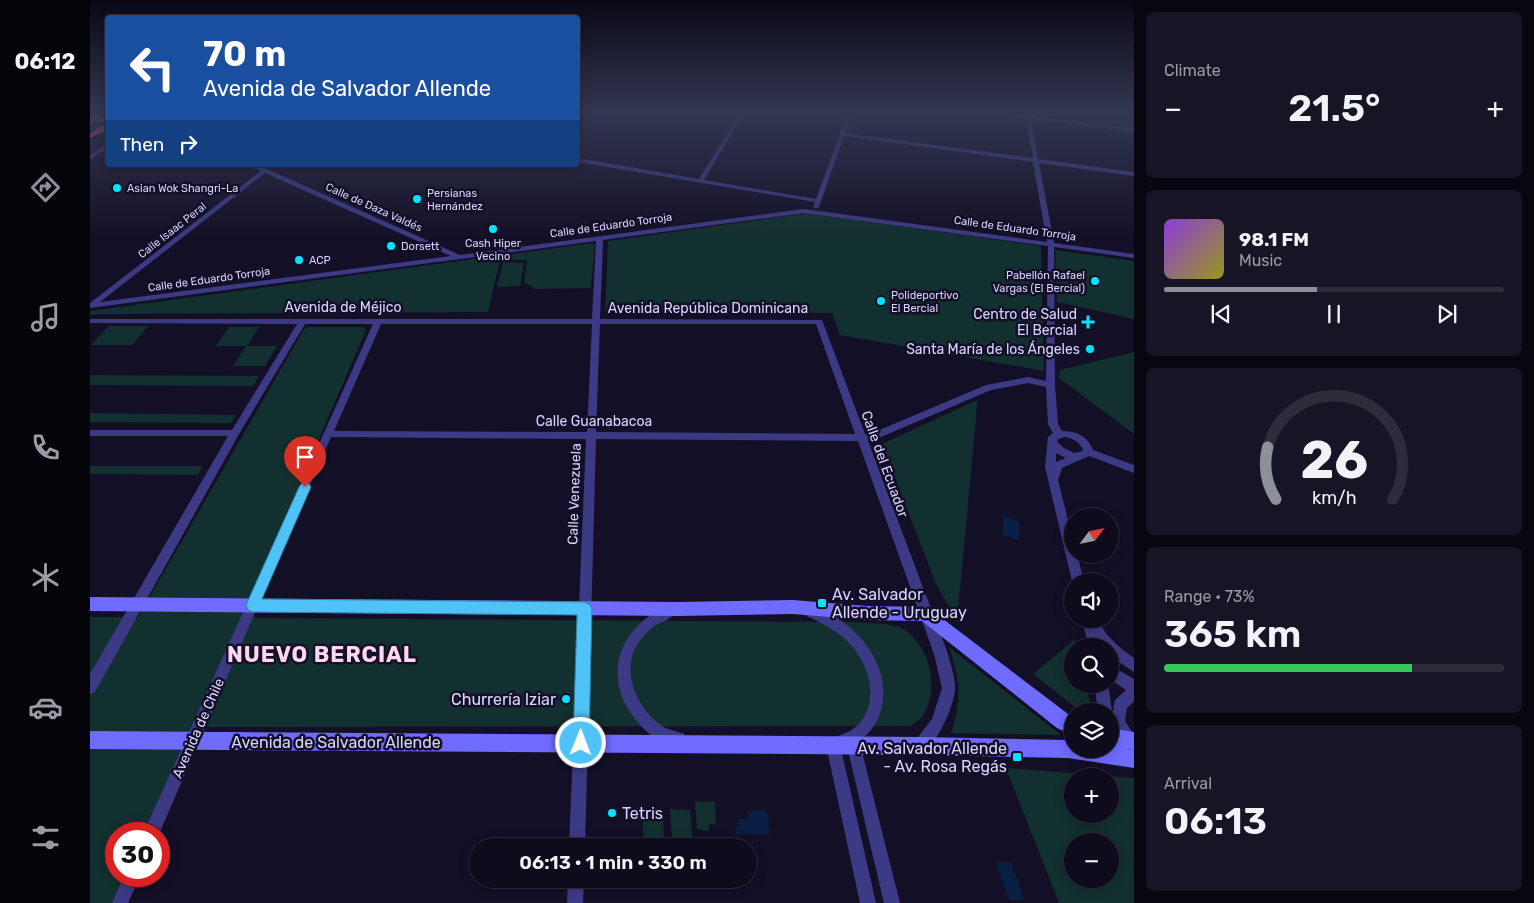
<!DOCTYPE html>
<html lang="en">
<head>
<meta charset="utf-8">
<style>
  :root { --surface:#0e0b1c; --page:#171425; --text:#f1f3f6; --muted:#9b9ba3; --line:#2e2b3b; --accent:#8c9099 }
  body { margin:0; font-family:Rubik,sans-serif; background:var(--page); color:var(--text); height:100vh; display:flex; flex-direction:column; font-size:19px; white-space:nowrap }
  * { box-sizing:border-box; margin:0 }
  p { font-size:16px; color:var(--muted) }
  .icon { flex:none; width:28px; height:28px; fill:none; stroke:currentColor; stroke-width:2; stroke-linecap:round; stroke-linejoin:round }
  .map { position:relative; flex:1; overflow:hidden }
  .side { display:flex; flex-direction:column; gap:12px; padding:12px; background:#08060f; width:400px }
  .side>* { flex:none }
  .top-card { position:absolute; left:15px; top:15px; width:475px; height:152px; border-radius:5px; box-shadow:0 2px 12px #0003,0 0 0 1px var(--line); background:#1a4fa0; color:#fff; overflow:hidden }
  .needle { width:32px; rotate:57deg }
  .controls { position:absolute; left:974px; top:508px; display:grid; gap:10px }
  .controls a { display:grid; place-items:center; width:55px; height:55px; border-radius:50%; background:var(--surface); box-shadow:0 2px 12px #0003,0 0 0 1px var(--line); font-size:25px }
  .speed { position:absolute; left:15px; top:822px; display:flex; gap:10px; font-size:25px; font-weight:700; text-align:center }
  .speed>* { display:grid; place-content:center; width:65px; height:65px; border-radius:50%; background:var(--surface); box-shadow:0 2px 12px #0003,0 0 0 1px var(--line); line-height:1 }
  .speed .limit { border:8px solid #d22; background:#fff; color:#111 }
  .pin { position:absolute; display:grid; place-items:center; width:42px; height:42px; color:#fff; margin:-51px -21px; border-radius:50% 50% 50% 0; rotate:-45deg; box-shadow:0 0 5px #0007 }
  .pin .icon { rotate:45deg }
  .me { position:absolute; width:55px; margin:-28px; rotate:1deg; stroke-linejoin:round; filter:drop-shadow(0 0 4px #0008) }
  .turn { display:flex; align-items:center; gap:18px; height:105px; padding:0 15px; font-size:22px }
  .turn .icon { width:65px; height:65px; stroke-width:2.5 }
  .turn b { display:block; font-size:35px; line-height:42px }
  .then { display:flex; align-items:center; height:48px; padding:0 15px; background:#0003; gap:10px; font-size:19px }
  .big { font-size:38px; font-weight:600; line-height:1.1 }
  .side .tile { flex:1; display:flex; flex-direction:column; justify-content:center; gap:8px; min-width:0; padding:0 18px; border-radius:8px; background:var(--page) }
  .side .dial { align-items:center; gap:0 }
  .dial svg { height:130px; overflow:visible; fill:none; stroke:var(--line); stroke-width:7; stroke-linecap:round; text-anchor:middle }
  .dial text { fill:var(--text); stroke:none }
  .song { display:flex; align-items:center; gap:15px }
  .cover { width:60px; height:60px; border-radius:8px; background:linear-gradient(135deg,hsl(270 70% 55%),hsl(60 70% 35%)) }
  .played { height:5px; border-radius:2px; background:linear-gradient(90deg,var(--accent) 45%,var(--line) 45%) }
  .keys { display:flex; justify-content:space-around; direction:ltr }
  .heat { display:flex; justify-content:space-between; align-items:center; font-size:28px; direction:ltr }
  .charge { height:8px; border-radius:4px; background:linear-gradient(90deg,#34c759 73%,var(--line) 0) }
  .trip { position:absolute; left:379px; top:838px; width:288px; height:50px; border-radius:25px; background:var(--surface); box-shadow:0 2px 12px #0003,0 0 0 1px var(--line); font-weight:600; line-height:50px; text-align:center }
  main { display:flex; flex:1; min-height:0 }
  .tabs { display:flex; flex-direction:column; width:90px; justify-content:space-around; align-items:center; background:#06040b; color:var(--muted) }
  .tabs .icon { width:35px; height:35px }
  .tabs .active { color:var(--accent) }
  .tabs b { font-size:22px; color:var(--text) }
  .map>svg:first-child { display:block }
</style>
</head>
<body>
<main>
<nav class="tabs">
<b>06:12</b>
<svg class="icon active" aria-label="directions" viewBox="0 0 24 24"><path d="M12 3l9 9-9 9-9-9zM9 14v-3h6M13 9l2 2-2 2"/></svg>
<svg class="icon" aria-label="music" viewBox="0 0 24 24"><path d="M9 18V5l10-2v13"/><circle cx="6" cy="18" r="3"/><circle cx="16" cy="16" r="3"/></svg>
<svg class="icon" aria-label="phone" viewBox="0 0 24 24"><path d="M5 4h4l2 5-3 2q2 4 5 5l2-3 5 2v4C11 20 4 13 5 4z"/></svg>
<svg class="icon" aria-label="climate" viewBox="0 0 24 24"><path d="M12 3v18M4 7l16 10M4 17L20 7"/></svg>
<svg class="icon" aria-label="car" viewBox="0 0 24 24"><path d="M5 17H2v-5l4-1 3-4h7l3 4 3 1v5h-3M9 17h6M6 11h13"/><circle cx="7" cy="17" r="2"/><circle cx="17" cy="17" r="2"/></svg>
<svg class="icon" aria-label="filters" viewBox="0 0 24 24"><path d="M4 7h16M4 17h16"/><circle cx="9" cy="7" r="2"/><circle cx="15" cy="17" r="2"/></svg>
</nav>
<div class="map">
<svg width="1044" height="903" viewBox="0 0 1044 903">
  <rect width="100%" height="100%" fill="#130f26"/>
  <path fill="#12302f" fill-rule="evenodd" d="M944,112H1044V127L944,115Z
    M718,213L951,246L954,371L750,335L742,313L515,312L518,241Z
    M502,243L505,245L501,288L446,289L434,282L437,260H410L398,312L9,314L0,315V311Z
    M965,250L1044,261V319L967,302Z
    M413,262L434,263L430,286L407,287Z
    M19,326H58L42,345H1Z
    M139,327H169L157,346H187L175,366H143L156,346H126Z
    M219,327H273L276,330L153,615L170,618L762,622C776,623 805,623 815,630C841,648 850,691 832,717C829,721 823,724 820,726L102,727L54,834H26V876H35L23,903H0V617H48L214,329Z
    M1044,352V434L969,378L970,370Z
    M0,375L169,376L163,386L0,385Z
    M887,400L886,419L867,621L846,584L792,444Z
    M0,413L146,415L141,423L0,422Z
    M0,466H113L108,475L0,474Z
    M985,639L987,646H982V684H996L1001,709L990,711L943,674Z
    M859,647L971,735L861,733C872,700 870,679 859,647Z
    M916,768L1044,778V903H969ZM982,776H1020V814H982ZM982,841H1020V879H982Z
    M605,801L625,802L626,824H619V831L607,829Z
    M553,808L573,809L574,844L553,843Z
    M580,809L600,810L603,844L582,843Z"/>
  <path fill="#0a1f44" d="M913,516L929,521V540L913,535Z
    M657,811H677L680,834H646L645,827L649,826L648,819H658Z
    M906,862H921L934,900H919Z"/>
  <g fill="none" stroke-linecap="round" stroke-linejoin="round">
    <path fill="#3d3a85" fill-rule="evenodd" d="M651,112H655L614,180L726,199L758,112H762L755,133L943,158L936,119L890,112L935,116V112H939L940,116L1044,128V132L941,119L948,159L1044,172V176L949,163L964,243L1044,254V258L964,247L965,385L968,424L972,431C986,431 998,436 1003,450L1044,465V473L999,456L972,468L968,480L982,536V554H987L994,581H982L955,467L958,437L963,433L958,424L956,387L938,383L901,390L784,440L778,441L858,654C860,663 866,680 865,689C864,706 847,746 830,753L825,751L823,746L825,741L842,719L852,688L844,654L768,441L506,439L495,846H479L496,439L241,437L69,834H53L283,324H215L149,434L5,692L0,694V674L138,436H0V430H142L207,324L0,323V319H502L506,241L0,308V303L171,171L160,165H168L177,169L370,255L714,209L957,242L943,162L754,136L729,207L726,209L723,207L725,202L488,162V158L609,179ZM175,173L361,256L10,302ZM714,213L958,246L956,381L938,377L896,385L780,434H775L732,320L510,319L513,240ZM291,324H502L497,432L244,431ZM510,324H726L765,434L506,432ZM974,437C982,438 991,442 993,451L984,453L974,448L967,442L968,439ZM966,453L976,458L966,462Z
      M18,143V148L0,160V155Z
      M579,606L583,608L585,612C582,619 573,621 566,625C561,628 556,633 552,638C528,666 545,707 572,726C578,730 587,731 594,734L596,739L594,744L589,746C581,744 571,742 564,737C554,731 546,721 540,712C512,669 534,623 579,606Z
      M721,606C730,610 741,613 749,619C778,639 801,674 791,710C788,721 780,735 769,740L810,903H794L757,746L751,749L786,903H770L736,745L738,740C746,736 756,734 763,729C793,706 780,662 756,640C744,629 731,623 717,616L715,612L717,608Z
      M994,619H1007C1016,636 1028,647 1044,658V672L1020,656V646H999L993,625Z
      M1020,665L1044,679V701L1037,708L1035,721L1044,735V745L1039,747L1034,745L1021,722L1025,700L1036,690L1020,679Z
      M1004,684H1018L1022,711L1020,716V711H1008Z
      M34,876H50L38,903H22Z
      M478,879H494L493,903H477Z"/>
    <path fill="#6f6bff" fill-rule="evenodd" d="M0,597L587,602L703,600L777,606L835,607L840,609L982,717V735L967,728L832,621L777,620L703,614L587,616L0,611Z
      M1020,728L1044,732V768L978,758L830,755L0,749V731L830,737L978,740L982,741V749H1020V746L1042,750L1020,746Z"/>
    <path fill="#ff4fa3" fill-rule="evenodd" d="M3,112H12L6,117L18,119V129L0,138V133L16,123L0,121V114Z"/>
  </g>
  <linearGradient id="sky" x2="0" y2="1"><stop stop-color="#0a0815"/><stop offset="0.47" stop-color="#333752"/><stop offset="1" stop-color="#333752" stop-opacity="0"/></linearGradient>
  <rect width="1044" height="238" fill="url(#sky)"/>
  <path fill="#4fc3f7" stroke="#337fa1" d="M215,482L219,484L221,487L172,599L494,602L499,604L502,608L499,743L497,749L491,751L485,749L483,743L487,615L163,612L158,610L156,605L209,487L211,484Z"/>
  <g fill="#00e5ff" stroke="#130f26" stroke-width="2">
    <circle cx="27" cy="188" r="5"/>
    <circle cx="327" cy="199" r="5"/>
    <circle cx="403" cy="229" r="5"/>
    <circle cx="301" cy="246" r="5"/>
    <circle cx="209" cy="260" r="5"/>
    <circle cx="1005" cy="281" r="5"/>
    <circle cx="791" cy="301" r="5"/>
    <path d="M995.5 314.5h5v5h5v5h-5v5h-5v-5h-5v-5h5z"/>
    <circle cx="1000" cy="349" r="5"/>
    <rect x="727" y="598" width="10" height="10" rx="2.5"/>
    <circle cx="476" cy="699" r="5"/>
    <rect x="922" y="752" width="10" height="10" rx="2.5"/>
    <circle cx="522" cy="813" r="5"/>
  </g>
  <g text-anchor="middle" stroke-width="5" stroke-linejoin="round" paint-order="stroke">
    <g font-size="11" fill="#d9d4ff" stroke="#130f26" text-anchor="start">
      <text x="37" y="192">Asian Wok Shangri-La</text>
      <text x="337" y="197">Persianas<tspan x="337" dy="13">Hernández</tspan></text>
      <text x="403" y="247" text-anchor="middle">Cash Hiper<tspan x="403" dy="13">Vecino</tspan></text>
      <text x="311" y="250">Dorsett</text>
      <text x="219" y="264">ACP</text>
      <text x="995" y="279" text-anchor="end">Pabellón Rafael<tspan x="995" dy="13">Vargas (El Bercial)</tspan></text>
      <text x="801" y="299">Polideportivo<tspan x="801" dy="13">El Bercial</tspan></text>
    </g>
    <g font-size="11" fill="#d9d4ff" stroke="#130f26">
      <text transform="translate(284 207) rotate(24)" y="4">Calle de Daza Valdés</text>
      <text transform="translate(521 225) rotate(-8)" y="4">Calle de Eduardo Torroja</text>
      <text transform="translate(925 228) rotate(8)" y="4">Calle de Eduardo Torroja</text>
      <text transform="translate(82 230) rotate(-38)" y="4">Calle Isaac Peral</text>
      <text transform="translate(119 279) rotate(-8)" y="4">Calle de Eduardo Torroja</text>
    </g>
    <g font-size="14" fill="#d9d4ff" stroke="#130f26">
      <text x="253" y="312">Avenida de Méjico</text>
      <text x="618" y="313">Avenida República Dominicana</text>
      <text x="504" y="426">Calle Guanabacoa</text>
      <text transform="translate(795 464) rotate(70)" y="5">Calle del Ecuador</text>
      <text transform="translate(484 494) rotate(-88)" y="5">Calle Venezuela</text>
      <text transform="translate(108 728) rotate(-66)" y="5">Avenida de Chile</text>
    </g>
    <g font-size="14" fill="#d9d4ff" stroke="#130f26" text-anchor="end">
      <text x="987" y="319">Centro de Salud<tspan x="987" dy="16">El Bercial</tspan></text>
      <text x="990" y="354">Santa María de los Ángeles</text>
    </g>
    <g font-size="16" fill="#d9d4ff" stroke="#130f26" text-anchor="start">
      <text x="742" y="600">Av. Salvador<tspan x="742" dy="18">Allende - Uruguay</tspan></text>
      <text x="466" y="705" text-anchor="end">Churrería Iziar</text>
      <text x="917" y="754" text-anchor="end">Av. Salvador Allende<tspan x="917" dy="18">- Av. Rosa Regás</tspan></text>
      <text x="532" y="819">Tetris</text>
    </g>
    <g font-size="16" fill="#d9d4ff" stroke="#130f26">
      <text x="246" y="748">Avenida de Salvador Allende</text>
    </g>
    <g font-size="22" font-weight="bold" letter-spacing="1" fill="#ffd6f0" stroke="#130f26">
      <text x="232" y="662">NUEVO BERCIAL</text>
    </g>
  </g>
</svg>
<div class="controls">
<a><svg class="needle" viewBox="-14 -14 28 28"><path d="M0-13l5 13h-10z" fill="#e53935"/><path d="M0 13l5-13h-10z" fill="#9b9ba3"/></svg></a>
<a><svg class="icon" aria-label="sound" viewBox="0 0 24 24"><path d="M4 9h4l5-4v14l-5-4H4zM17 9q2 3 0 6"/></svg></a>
<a><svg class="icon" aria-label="search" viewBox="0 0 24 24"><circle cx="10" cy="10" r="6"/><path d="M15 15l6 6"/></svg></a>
<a><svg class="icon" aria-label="layers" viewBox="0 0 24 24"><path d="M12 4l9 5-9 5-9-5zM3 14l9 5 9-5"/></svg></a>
<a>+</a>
<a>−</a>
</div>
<div class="speed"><div class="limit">30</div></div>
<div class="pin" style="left:215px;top:487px;background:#d93025"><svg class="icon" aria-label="arrive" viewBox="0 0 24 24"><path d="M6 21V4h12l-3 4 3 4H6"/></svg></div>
<svg class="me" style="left:491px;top:743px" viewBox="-20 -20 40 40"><circle r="17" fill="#4fc3f7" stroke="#fff" stroke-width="3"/><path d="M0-11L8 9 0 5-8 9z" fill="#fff"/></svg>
<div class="trip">06:13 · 1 min · 330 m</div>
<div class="top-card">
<div class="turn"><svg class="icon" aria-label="left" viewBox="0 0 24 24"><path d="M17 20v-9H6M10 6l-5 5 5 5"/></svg><div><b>70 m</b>Avenida de Salvador Allende</div></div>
<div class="then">Then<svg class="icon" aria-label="right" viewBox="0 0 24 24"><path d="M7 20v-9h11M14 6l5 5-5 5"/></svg></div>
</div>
</div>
<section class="side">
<div class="tile"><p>Climate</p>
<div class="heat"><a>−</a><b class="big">21.5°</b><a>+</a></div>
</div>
<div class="tile">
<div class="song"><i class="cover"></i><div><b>98.1 FM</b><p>Music</p></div></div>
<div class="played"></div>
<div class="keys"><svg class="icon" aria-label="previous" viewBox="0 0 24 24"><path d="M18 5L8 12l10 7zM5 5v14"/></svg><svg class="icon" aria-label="pause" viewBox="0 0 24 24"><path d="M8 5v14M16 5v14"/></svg><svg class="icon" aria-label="next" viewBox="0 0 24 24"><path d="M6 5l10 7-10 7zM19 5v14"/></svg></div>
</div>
<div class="tile dial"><svg viewBox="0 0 100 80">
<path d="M14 69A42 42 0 1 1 86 69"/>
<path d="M14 69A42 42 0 0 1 9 37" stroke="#8c9099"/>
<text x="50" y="56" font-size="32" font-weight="700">26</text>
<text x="50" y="72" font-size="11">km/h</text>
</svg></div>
<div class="tile"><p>Range · 73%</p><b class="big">365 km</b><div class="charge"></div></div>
<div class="tile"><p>Arrival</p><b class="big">06:13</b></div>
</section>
</main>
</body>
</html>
